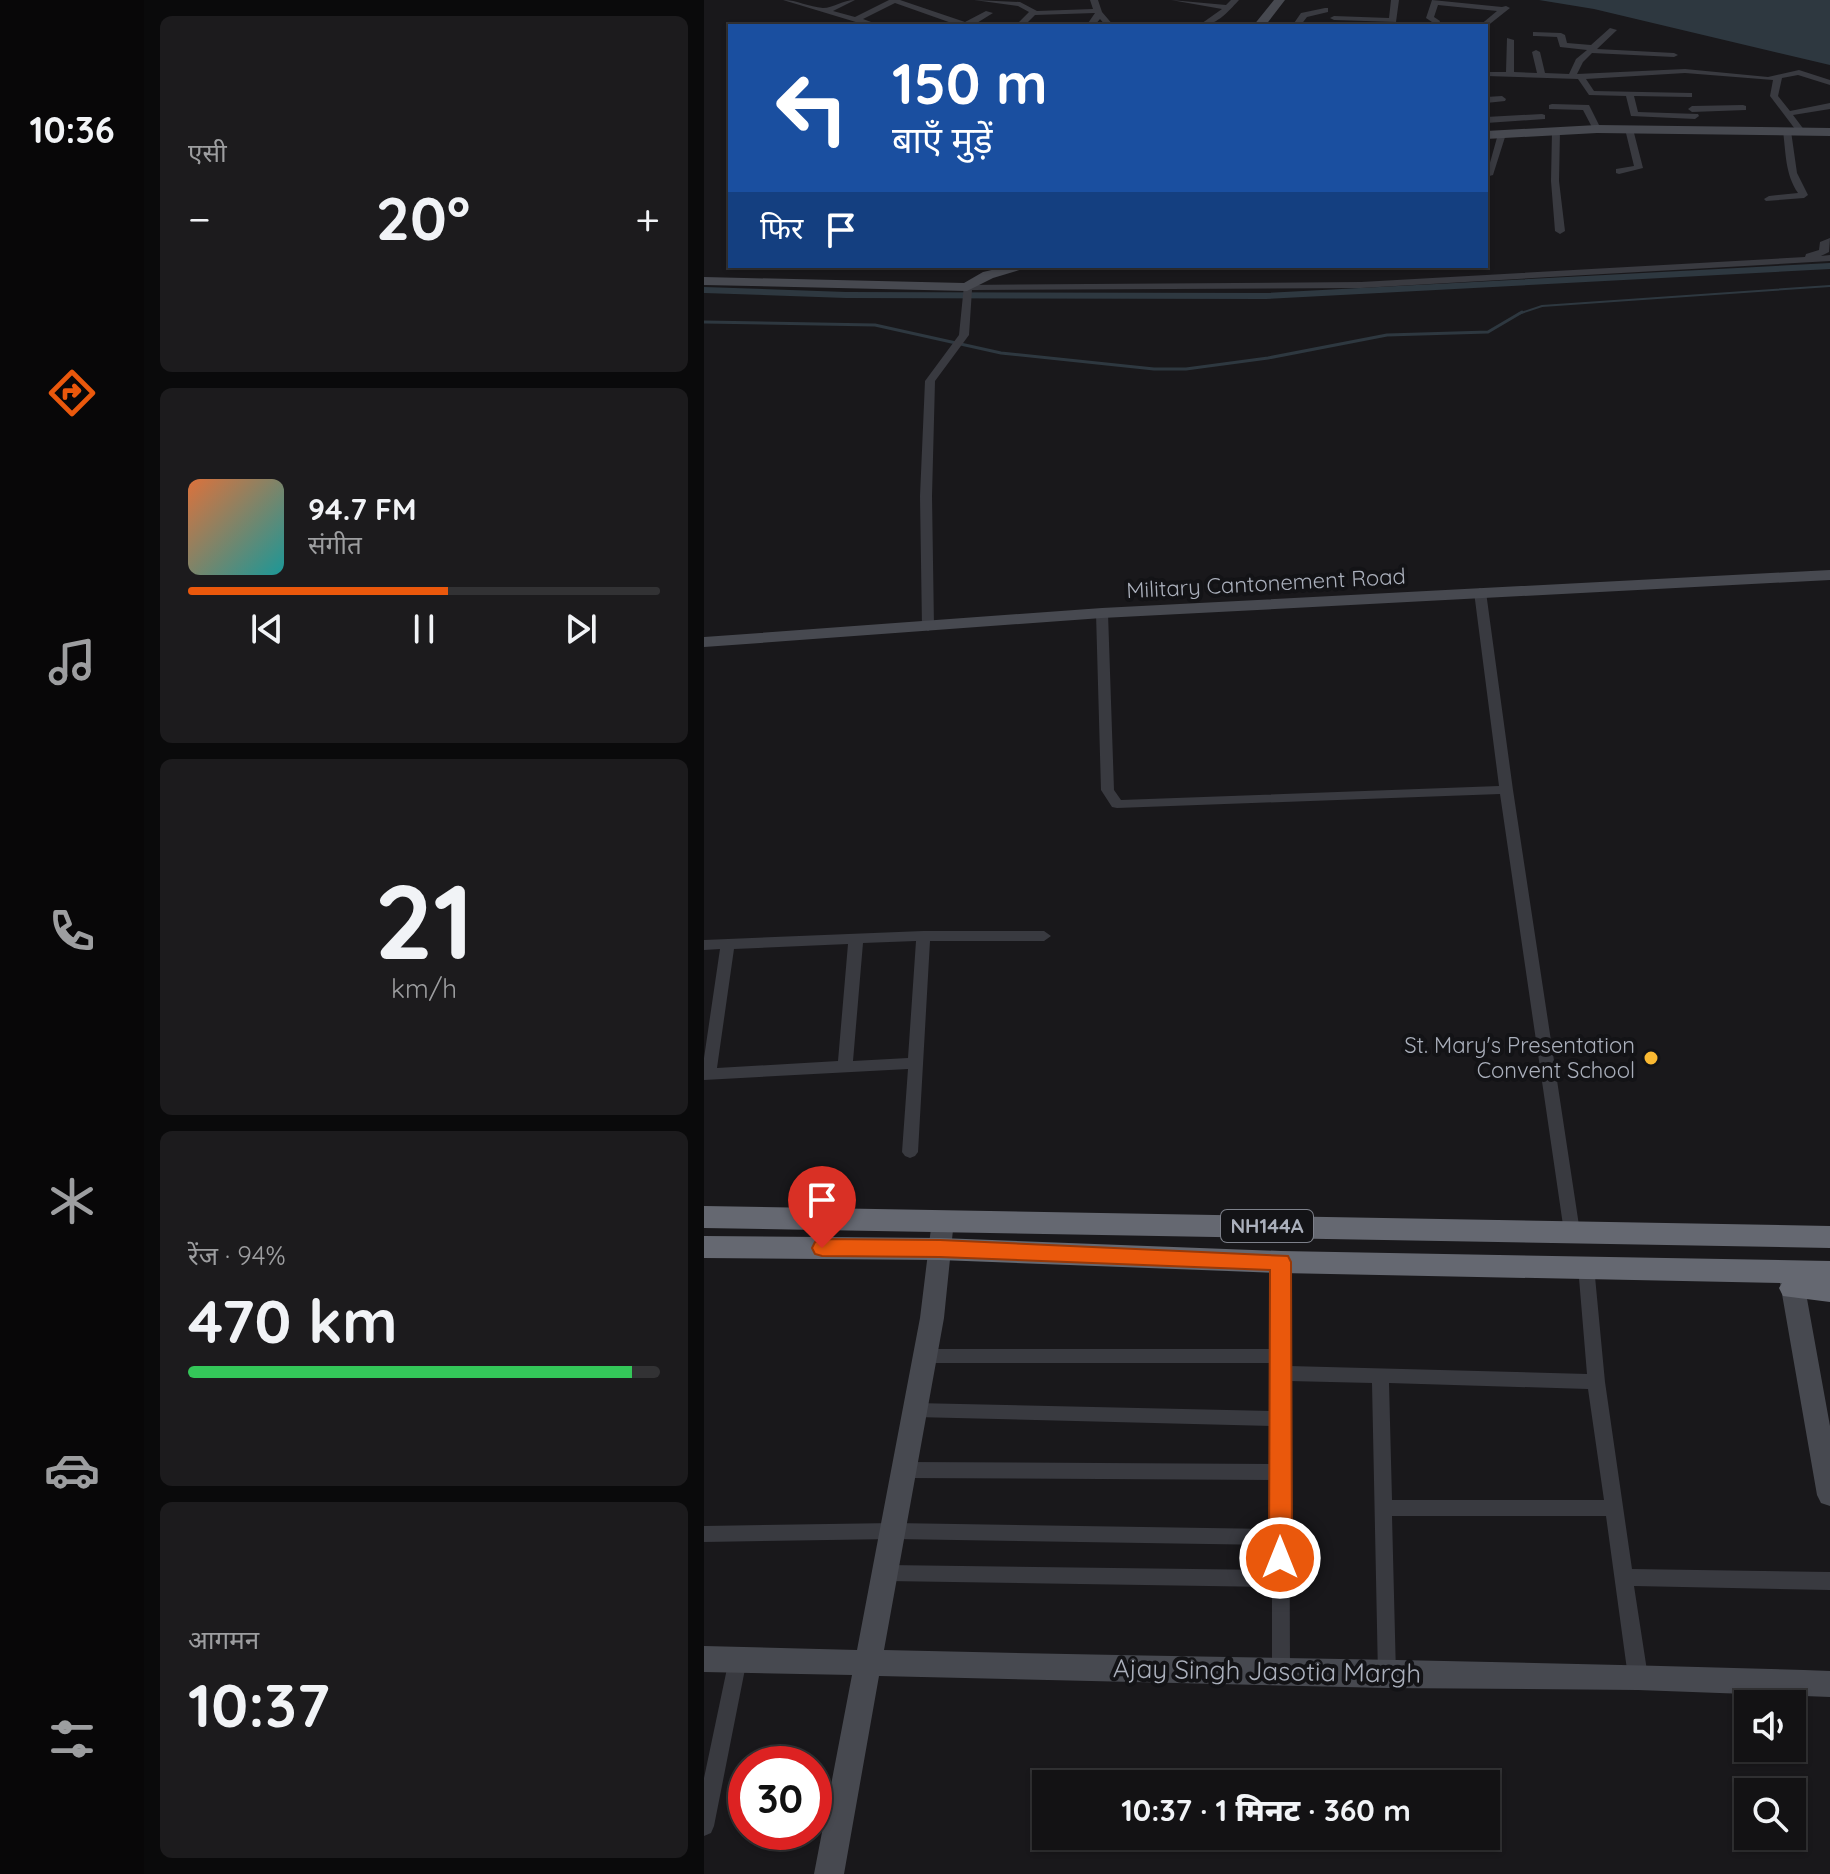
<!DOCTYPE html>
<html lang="hi">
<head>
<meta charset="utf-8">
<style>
  :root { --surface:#131214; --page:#1c1b1d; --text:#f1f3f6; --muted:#9d9ea0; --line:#323234; --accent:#ea580c }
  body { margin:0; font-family:Quicksand,"Noto Sans Devanagari",sans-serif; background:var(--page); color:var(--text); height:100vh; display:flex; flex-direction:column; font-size:30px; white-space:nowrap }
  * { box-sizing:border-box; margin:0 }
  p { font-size:26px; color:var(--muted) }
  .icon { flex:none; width:44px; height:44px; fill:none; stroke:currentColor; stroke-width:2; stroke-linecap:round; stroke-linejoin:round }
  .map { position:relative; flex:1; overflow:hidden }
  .drawer { display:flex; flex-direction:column; gap:16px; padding:16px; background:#0a0a0b; width:560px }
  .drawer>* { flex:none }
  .hud { position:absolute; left:24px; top:24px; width:760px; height:244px; border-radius:0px; box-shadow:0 2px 6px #0004,0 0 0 2px var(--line); background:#1a4fa0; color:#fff; overflow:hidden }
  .controls { position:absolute; left:1030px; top:1690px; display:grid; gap:16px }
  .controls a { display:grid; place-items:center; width:72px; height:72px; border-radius:0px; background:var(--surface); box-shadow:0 2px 6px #0004,0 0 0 2px var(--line); font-size:40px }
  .speed { position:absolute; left:24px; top:1746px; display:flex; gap:16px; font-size:40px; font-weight:700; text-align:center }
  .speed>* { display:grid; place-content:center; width:104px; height:104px; border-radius:50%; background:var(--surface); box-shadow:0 2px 6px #0004,0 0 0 2px var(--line); line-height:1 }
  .speed .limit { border:12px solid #d22; background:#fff; color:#111 }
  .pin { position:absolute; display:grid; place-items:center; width:68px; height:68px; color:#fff; margin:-82px -34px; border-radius:50% 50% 50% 0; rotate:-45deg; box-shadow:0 0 8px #0007 }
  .pin .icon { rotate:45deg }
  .me { position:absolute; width:88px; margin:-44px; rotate:0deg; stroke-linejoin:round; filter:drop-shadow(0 0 6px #0008) }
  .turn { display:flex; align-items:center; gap:28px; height:168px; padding:0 32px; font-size:36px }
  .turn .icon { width:104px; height:104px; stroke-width:2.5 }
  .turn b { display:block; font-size:56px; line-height:68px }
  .then { display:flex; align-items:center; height:76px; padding:0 32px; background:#0003; gap:16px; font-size:30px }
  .big { font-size:60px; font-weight:800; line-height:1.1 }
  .drawer .widget { flex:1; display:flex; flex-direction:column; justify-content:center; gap:12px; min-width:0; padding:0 28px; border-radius:12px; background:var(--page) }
  .drawer .dial { align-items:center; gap:0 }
  .dial b { font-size:104px; line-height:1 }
  .song { display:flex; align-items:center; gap:24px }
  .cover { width:96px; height:96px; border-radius:12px; background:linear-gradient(135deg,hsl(20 70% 55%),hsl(180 70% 35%)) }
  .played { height:8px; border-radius:4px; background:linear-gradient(90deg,var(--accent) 55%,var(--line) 55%) }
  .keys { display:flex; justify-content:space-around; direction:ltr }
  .heat { display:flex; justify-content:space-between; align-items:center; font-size:44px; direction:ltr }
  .charge { height:12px; border-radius:6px; background:linear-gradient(90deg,#34c759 94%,var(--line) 0) }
  .trip { position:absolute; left:328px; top:1770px; width:468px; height:80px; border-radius:0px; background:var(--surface); box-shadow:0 2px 6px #0004,0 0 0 2px var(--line); font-weight:800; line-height:80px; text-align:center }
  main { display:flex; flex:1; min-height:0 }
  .menu { display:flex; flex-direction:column; width:144px; justify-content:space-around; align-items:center; background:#080708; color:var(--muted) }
  .menu .icon { width:56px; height:56px }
  .menu .current { color:var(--accent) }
  .menu b { font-size:36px; color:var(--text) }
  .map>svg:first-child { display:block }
</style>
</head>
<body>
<main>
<nav class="menu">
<b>10:36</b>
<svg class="icon current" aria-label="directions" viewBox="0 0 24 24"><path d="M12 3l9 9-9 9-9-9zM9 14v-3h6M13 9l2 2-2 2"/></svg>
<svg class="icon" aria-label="music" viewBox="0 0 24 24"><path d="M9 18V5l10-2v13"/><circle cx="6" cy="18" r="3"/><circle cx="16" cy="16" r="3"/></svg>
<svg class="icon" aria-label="phone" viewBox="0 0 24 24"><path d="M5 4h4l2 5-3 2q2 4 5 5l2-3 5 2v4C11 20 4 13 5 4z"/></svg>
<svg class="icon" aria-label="climate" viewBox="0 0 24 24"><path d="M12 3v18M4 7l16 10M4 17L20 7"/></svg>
<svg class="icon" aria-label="car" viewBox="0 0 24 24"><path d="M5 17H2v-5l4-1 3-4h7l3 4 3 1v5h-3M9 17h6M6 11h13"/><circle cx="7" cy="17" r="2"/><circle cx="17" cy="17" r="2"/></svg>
<svg class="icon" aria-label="filters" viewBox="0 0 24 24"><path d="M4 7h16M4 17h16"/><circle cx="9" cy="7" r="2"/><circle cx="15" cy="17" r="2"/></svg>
</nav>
<section class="drawer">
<div class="widget"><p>एसी</p>
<div class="heat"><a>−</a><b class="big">20°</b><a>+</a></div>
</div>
<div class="widget">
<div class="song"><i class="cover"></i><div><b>94.7 FM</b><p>संगीत</p></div></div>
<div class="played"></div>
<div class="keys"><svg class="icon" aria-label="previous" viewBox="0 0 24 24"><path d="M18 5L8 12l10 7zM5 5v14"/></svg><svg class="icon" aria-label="pause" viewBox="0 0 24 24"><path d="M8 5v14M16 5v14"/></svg><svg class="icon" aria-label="next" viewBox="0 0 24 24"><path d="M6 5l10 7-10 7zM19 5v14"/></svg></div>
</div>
<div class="widget dial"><b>21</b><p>km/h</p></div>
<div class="widget"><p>रेंज · 94%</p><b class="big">470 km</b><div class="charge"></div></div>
<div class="widget"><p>आगमन</p><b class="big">10:37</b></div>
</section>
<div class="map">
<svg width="1126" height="1874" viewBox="0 0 1126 1874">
  <rect width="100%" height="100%" fill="#19181b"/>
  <path fill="#2e3840" d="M835,0H1126V65L890,9Z"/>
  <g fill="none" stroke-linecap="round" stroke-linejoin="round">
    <path stroke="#2e3840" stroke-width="2" d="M814,314L838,306L1126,286"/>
    <path stroke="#2e3840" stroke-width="3" d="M0,322L171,325L297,353L450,369H482L564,358L683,335L784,332L818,312"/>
    <path fill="#2e3840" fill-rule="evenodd" d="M1126,263V269L562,299L142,298L0,293V287L142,292L562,293Z"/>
    <path fill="#393a40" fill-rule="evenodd" d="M79,0C93,0 105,7 119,8C129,8 139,0 151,0L129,11L151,17L185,0H196L261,22L282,11L289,13L268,26H256L191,3L159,19L178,26H165Z
      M270,0L316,2L333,11L389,9L386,0H394L398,12L410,26H402L396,19L390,26H382L391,13L331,15L320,26H311L325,12L314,6Z
      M467,0L522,5L527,0H535C523,13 512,26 494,26L518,9Z
      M687,0H695L692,22L630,20L626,18L630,16L685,18Z
      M728,0L798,7L802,6L806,8L782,27L775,26L793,11L734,5L730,17L736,21L734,26H726L728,22L722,18Z
      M621,8H624V12L603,17L596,26H588L597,13Z
      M906,28L913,30L893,49L970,53L974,55L970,57L888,53L879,62L873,74L981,69L1064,77L1095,70L1126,80V85L1094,75L1078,78L1074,96L1086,111L1126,103V109L1089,115L1101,131L1097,134L1094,133L1066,96L1069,80L981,73L882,79L890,91L988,93V97H985L930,96L934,112L994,114L995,116L991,119L927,116L922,96L885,95L874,79L782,76V72H802L803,38L810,40V72L833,73L828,52L832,50L836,52L841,73L865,74L872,59L883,50L856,47L853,37L832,36H829V32L857,33L861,35L863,43L887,45Z
      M798,96L802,99L801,101L782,103V97Z
      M848,104L885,105L897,129L890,131L879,110L845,109V105Z
      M1039,105L1042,106V110L988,112L984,109L988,106Z
      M838,114L841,115V119L782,123V117Z
      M925,126L929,129L939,168L915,174L912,173V169L930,166L921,129Z
      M852,128L856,131L855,181L861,231L856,234L851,231L847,181L848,131Z
      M1083,128L1087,131L1093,173L1104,195L1100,198L1062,201L1060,199L1065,196L1094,193C1081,174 1082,153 1079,131Z
      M798,131L802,134L789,175L782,177L794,134Z
      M1126,238L1125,252L1117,256L1126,255V261L657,288L268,290L265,335L231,381L228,496L230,627L224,631L218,627L216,496L221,381L255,335L260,285L657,282L1101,257L1102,254L1115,250L1116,242Z
      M776,588L782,592L809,790L876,1232L874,1237L868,1238L862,1237L860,1232L796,794L413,808L408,807L397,790L392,613L398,609L404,613L410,790L417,800L795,786L770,592Z
      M219,931H340L347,936L340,941H226L214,1152L211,1156L206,1158L201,1156L198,1152L204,1069L0,1080V1058L16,949L0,950V940ZM212,941L204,1058L149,1061L159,943ZM144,944L134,1061L13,1068L30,949Z
      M577,1255L583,1257L585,1262V1366L883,1374L874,1266L876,1261L882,1259L888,1261L890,1266L901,1382L928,1569L1126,1572V1590L930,1586L944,1677L941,1683L934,1686L927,1683L924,1677L902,1516H688L692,1675L690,1681L683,1684L676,1681L674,1675L668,1383L585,1381L586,1670L584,1676L577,1679L570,1676L568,1670V1587L183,1581L177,1579L174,1573L177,1567L183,1565L568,1570V1545L190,1539L0,1542V1526L190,1523L568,1529V1480L201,1478L195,1476L192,1470L195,1464L201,1462L568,1464V1426L211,1417L205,1415L202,1410L205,1405L211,1403L568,1411L569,1363H221L215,1361L213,1356L215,1351L221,1349H569V1262L571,1257ZM685,1383L884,1389L900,1500H688Z
      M34,1650L41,1653L43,1659L10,1826L7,1833L0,1836V1778L25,1659L27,1653Z"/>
    <path fill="#474950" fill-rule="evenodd" d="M570,0H581L561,26H549Z
      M893,125L1126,128V136L893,133L782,139V131Z
      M305,266H329L289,278L263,291L0,285V277L260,283L279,272Z
      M1126,570V580L398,618L0,647V637L398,608Z
      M239,1211L247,1214L250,1220L240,1318L180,1650C495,1658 811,1660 1126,1671V1697L934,1690L683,1688L175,1676L140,1874H110L148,1675L0,1672V1646L153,1650L216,1318L228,1220L231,1214Z
      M1086,1261L1094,1264L1098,1271L1126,1426V1506L1117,1503L1113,1495L1074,1271L1078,1264Z"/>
    <path fill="#656871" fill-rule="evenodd" d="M0,1206L1126,1226V1248L0,1228Z
      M0,1236L236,1238L577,1251L1126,1261V1302L1079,1296L1075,1288L1078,1283L577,1273L236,1260L0,1258Z"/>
  </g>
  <path fill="#ea580c" stroke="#983908" stroke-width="2" d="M118,1239L236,1240L584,1256L587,1262L588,1558L585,1565L576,1569L568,1565L565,1558L566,1270L236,1257L118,1256L111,1254L108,1248L111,1242Z"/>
  <circle fill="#fab932" stroke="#131316" stroke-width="3" cx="947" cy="1058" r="8"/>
  <g text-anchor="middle" stroke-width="8" stroke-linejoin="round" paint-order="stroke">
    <rect fill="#131316" stroke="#7d808a" stroke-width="2" x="517" y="1210" width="92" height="32" rx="6"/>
    <g font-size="20" font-weight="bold" fill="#aaafbb">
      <text x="563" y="1233">NH144A</text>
    </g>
    <g font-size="22" fill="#aaafbb" stroke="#131316">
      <text transform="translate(562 583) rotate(-3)" y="8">Military Cantonement Road</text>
    </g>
    <g font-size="22" fill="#aaafbb" stroke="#131316" text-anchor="end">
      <text x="931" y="1053">St. Mary's Presentation<tspan x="931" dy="25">Convent School</tspan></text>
    </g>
    <g font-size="26" fill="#aaafbb" stroke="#131316">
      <text transform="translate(563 1671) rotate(1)" y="9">Ajay Singh Jasotia Margh</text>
    </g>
  </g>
</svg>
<div class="controls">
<a><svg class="icon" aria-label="sound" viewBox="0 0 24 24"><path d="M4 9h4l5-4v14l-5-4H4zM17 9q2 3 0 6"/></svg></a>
<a><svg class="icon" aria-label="search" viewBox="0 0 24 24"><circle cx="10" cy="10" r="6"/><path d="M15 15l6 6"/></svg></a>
</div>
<div class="speed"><div class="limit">30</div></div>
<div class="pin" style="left:118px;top:1248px;background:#d93025"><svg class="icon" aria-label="arrive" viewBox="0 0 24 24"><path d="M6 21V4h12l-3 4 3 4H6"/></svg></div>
<svg class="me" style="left:576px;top:1558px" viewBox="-20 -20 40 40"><circle r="17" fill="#ea580c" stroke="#fff" stroke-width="3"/><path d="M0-11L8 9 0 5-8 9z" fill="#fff"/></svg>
<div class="trip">10:37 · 1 मिनट · 360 m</div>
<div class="hud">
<div class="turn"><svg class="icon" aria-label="left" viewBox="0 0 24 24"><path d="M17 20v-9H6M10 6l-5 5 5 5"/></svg><div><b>150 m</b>बाएँ मुड़ें</div></div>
<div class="then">फिर<svg class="icon" aria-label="arrive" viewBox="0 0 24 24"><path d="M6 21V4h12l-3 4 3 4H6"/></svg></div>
</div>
</div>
</main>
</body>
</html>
